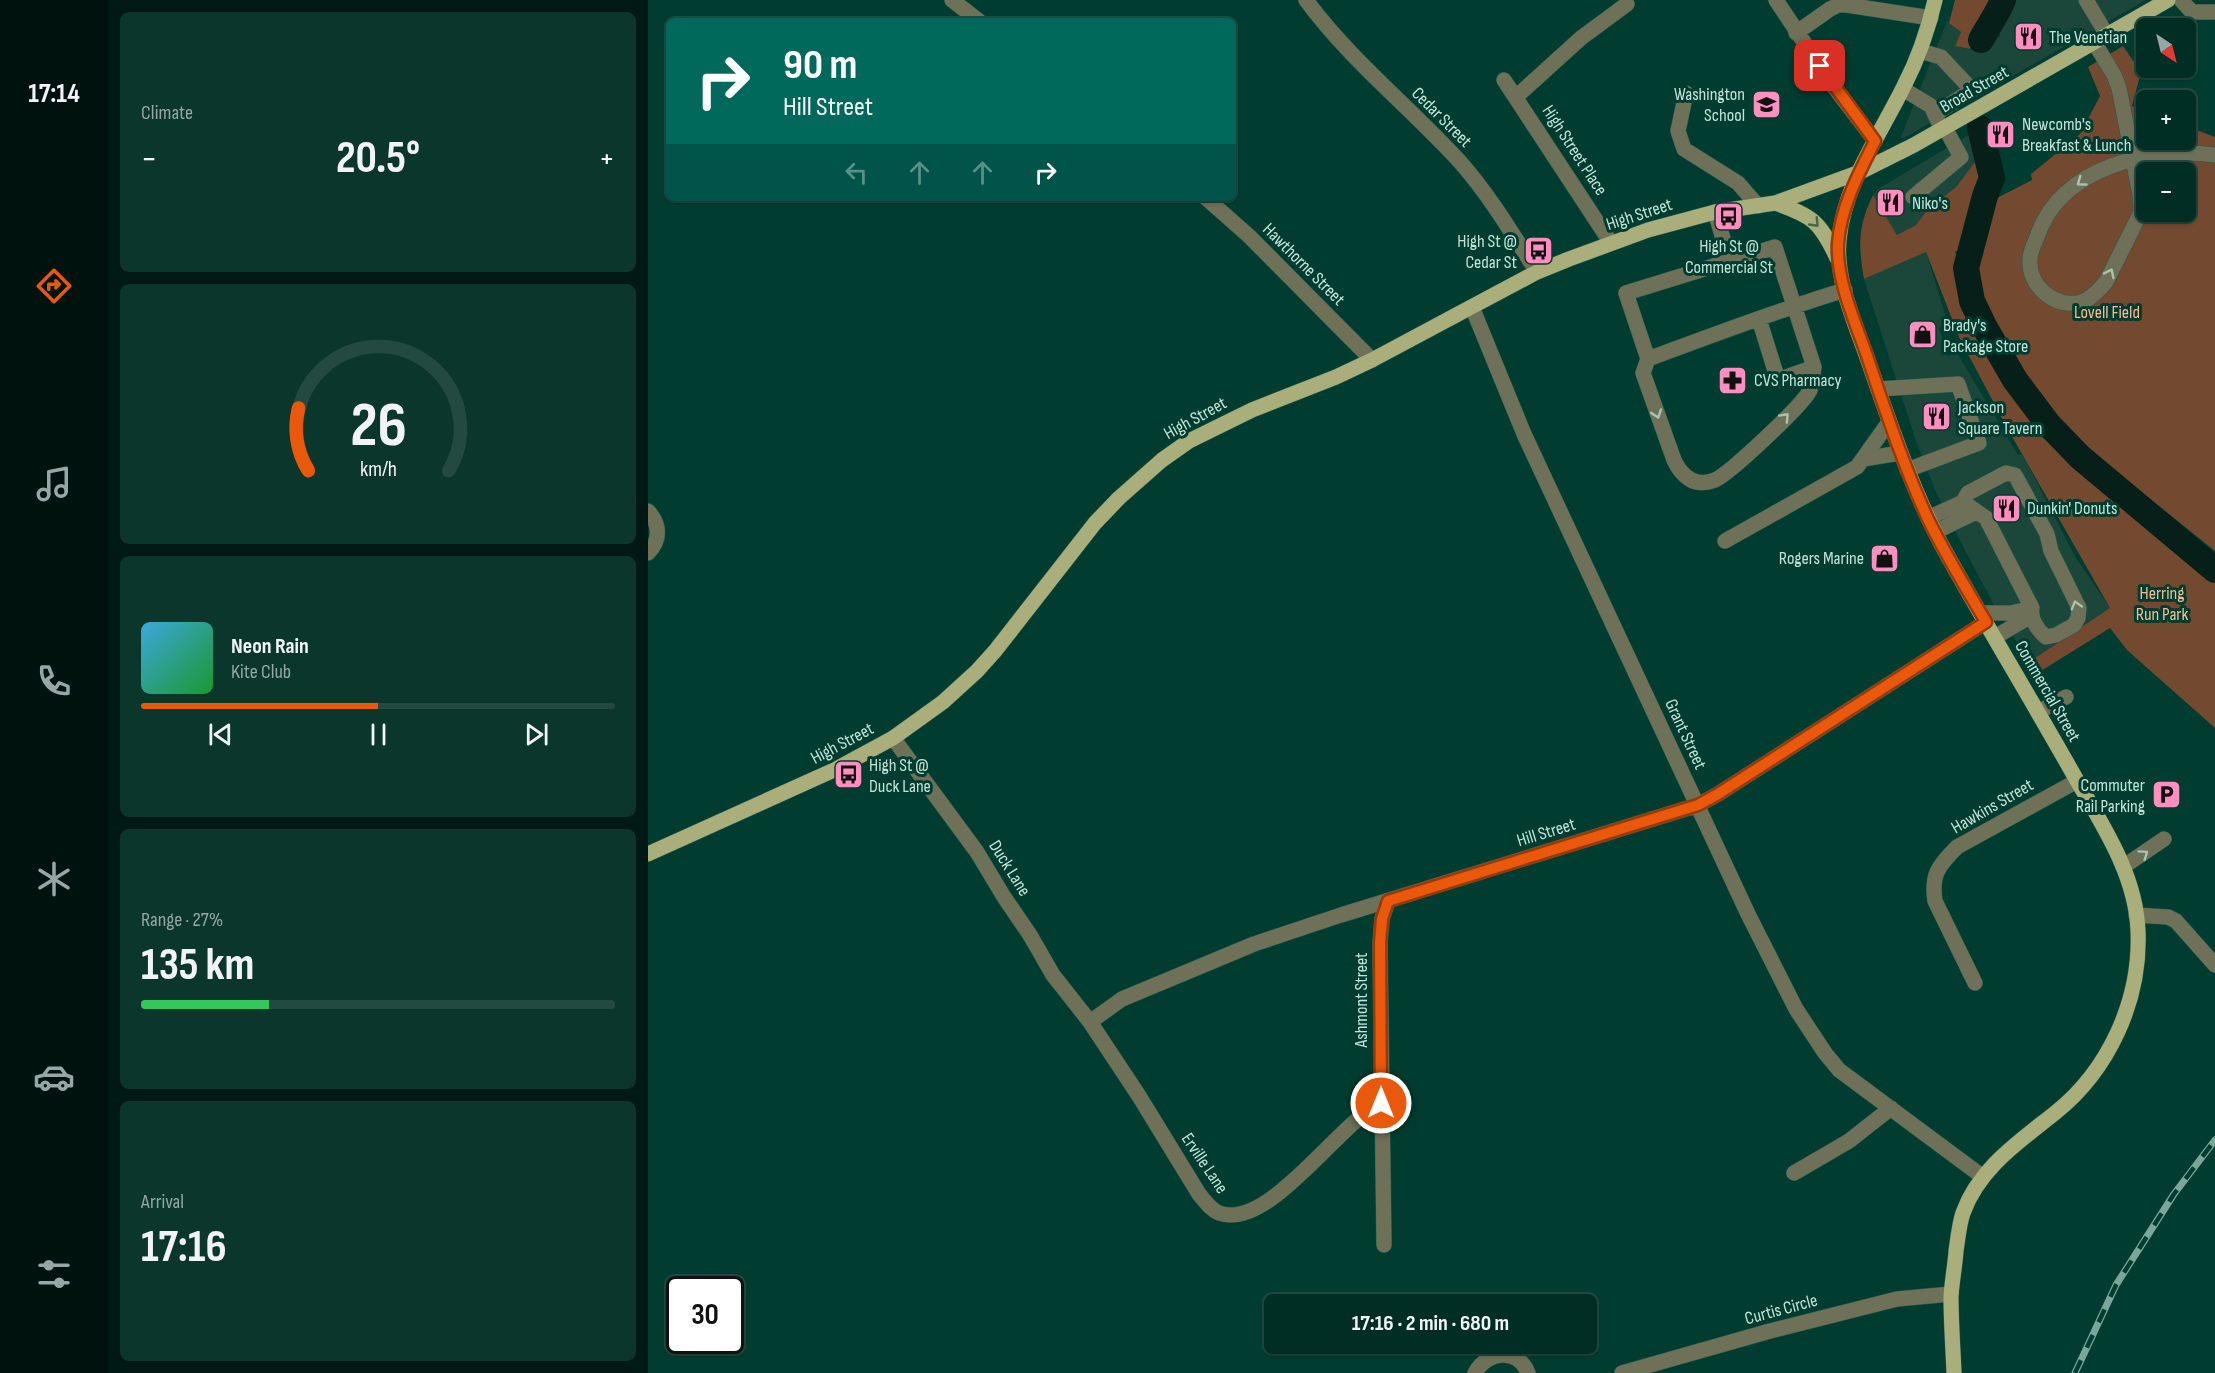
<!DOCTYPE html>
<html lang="en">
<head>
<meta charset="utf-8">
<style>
  :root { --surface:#002e24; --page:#0a362c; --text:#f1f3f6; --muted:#95a8a6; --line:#224a41; --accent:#ea580c }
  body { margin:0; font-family:"Sofia Sans Condensed",sans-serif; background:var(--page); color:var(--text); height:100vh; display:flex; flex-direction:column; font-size:22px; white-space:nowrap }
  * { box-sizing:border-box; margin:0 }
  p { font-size:20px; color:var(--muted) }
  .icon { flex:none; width:33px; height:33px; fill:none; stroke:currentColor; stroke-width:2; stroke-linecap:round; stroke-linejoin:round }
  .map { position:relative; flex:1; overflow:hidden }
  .sheet { display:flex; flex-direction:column; gap:12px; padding:12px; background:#001914; width:540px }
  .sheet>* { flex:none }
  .banner { position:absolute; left:18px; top:18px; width:570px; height:183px; border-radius:9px; box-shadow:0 2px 4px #0004,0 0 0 2px var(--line); background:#00695c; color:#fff; overflow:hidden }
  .needle { width:39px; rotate:145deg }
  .fabs { position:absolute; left:1488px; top:18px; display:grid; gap:12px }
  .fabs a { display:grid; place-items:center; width:60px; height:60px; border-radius:9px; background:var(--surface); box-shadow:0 2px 4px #0004,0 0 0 2px var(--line); font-size:30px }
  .speed { position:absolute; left:18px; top:1276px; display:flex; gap:12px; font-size:30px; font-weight:700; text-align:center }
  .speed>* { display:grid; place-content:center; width:78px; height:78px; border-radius:50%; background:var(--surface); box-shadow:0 2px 4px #0004,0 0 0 2px var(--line); line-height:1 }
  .speed .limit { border:3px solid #111; border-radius:9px; background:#fff; color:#111 }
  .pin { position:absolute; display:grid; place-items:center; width:51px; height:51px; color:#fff; margin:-26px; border-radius:12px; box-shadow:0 3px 9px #0006 }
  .me { position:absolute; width:66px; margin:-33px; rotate:0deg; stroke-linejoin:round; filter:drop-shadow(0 0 4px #0008) }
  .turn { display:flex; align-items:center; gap:21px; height:126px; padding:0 18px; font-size:27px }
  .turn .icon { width:78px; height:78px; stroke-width:2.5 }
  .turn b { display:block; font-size:42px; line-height:51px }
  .lanes { display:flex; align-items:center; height:57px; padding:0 18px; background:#0003; justify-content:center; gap:30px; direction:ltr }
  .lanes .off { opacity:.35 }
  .big { font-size:45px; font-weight:700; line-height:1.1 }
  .sheet .tile { flex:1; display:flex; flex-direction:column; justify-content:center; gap:9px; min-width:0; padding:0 21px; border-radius:9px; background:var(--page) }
  .sheet .dial { align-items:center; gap:0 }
  .dial svg { height:156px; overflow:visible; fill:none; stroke:var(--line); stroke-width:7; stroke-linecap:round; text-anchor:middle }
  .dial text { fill:var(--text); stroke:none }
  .song { display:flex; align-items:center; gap:18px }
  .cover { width:72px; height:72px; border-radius:9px; background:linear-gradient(135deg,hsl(200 70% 55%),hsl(130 70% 35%)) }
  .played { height:6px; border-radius:3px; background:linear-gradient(90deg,var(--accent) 50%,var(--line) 50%) }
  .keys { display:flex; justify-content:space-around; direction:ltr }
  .heat { display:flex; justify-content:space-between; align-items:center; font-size:33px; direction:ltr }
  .charge { height:9px; border-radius:4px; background:linear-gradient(90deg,#34c759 27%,var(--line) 0) }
  .trip { position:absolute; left:616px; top:1294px; width:333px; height:60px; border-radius:9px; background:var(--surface); box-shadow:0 2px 4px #0004,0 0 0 2px var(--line); font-weight:700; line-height:60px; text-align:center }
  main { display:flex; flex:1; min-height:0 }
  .menu { display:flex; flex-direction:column; width:108px; justify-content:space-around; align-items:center; background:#00120e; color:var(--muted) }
  .menu .icon { width:42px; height:42px }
  .menu .current { color:var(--accent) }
  .menu b { font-size:27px; color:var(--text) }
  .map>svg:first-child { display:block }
</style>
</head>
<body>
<main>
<nav class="menu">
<b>17:14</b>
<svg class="icon current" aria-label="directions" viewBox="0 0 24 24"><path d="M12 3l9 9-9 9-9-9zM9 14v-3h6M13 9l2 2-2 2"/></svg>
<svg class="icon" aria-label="music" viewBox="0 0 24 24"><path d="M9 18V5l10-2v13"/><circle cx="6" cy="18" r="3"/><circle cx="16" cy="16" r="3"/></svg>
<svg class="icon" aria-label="phone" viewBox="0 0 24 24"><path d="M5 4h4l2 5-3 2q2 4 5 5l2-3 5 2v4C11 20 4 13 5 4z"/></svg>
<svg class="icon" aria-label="climate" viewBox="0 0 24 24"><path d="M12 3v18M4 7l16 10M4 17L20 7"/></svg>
<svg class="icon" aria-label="car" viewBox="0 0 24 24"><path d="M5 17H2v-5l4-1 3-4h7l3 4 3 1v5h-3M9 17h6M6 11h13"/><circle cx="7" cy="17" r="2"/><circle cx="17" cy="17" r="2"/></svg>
<svg class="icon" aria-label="filters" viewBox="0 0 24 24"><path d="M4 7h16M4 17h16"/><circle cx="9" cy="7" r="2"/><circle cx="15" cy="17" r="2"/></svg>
</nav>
<section class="sheet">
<div class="tile"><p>Climate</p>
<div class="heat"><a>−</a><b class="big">20.5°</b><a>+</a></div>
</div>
<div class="tile dial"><svg viewBox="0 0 100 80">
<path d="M14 69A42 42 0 1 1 86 69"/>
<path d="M14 69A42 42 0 0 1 9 37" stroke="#ea580c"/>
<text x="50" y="56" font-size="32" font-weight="700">26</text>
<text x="50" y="72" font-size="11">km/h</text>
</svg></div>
<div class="tile">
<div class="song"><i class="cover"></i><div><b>Neon Rain</b><p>Kite Club</p></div></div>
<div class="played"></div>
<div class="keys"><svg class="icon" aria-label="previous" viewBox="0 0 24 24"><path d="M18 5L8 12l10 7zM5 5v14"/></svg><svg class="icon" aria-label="pause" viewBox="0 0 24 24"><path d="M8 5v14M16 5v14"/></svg><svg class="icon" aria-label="next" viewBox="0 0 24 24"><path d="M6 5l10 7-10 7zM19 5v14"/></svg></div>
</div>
<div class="tile"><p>Range · 27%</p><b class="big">135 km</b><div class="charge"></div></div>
<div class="tile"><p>Arrival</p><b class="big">17:16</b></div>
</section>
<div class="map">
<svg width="1567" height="1373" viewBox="0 0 1567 1373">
  <rect width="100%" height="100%" fill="#003d30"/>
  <path fill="#1b473b" d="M1362,0H1498L1256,138L1253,137L1299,21L1313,32L1307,46L1327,51L1352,36L1350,27Z
    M1329,130L1335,152L1329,161L1308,187L1280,209L1268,225L1249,235L1225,195L1230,189Z
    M1278,252L1300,324L1291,328L1300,356L1309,353L1370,455L1374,454L1428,558L1462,608L1381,662L1347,607L1307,531L1287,490L1267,438L1216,279Z"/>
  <path fill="#734a2f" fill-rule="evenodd" d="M1307,0H1350L1322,49L1307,46L1313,32L1301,23Z
    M1475,46L1493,72L1484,106L1498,111V140H1538V126L1567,137V551L1395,413L1366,371L1331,305L1323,276V262L1341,210L1349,198L1384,180L1383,174L1432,134L1452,96L1440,67ZM1498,172H1538V212H1498Z
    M1335,152L1339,174L1318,254L1307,251L1321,304L1330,325L1397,437L1424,462L1567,578V728L1479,650L1462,628L1388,674L1381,662L1462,608L1358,426L1311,337L1278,252L1216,279C1210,245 1210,226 1225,195L1249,235L1268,225L1280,209L1308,187Z"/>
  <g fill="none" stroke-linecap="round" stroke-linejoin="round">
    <path stroke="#071f19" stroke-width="26" d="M1333,40C1340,26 1349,15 1355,0
      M1332,128L1344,178L1337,196L1318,268L1324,301L1336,326L1367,380L1401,425L1432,457L1567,570"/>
    <defs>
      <path id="minor" d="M304,0L331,21
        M658,0C703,61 762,107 813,163C842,196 865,235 889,272
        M1128,0L1183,83L1227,141
        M1438,0L1459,35
        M1533,0L1544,12H1566
        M1148,33L1182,9L1190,5H1199L1283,18
        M1446,42L1466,75L1471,88L1492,195L1493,212L1458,282C1451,290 1440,302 1429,303C1403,306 1380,284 1382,259C1382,252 1386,244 1389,237C1412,167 1502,146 1567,155
        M1272,51L1293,57L1324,90L1287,114
        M856,80L963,243
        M1255,89L1283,106L1290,121
        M1038,93L1030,131L1036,149L1090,183L1110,206
        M868,97L933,38L979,4
        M1265,197L1313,157L1297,128
        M558,198L601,236L724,360
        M1067,212L1077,245
        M824,307L876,434L1100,914L1148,1009L1177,1053L1191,1070L1335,1177
        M1111,319L1130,380L1166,367L1127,247L978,293L1000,359C1065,335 1130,310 1197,290
        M1000,359L995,373L1026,460C1034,477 1047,488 1067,480C1081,474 1156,404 1162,390C1164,383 1165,374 1166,367
        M1230,389L1310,384L1331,443L1259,470
        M1215,459L1252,453
        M0,511C12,524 13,540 0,553
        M1280,518L1315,502L1320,493L1358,473L1367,475L1399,534L1403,551L1431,608L1430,618L1426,625L1408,635L1398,637C1389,630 1382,618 1384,608L1338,518L1315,502
        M1287,532L1328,512
        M1077,541L1209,467L1241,422
        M1333,613H1363L1384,608
        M1347,637L1383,616
        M1390,712L1418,697
        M245,738L329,852L356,897L382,935L405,975L442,1022L491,1096L551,1194C557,1201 563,1210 571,1213C621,1231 690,1123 733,1103
        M1475,867L1516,839
        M1488,915L1520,917L1528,921L1567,965
        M1327,983L1287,901C1283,875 1290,866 1309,847L1429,781
        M442,1022L474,999L606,944L693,915L1050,805L1070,794L1338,622
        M1146,1173L1201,1141L1243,1108
        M736,1245L732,943L734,919L740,901
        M827,1373C839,1351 870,1347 880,1373
        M974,1373L1122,1331L1249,1299L1303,1294"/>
      <path id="major" d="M1287,0C1280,30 1270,59 1256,86C1232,135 1196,184 1191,240C1187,282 1209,327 1222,366C1243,426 1263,487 1293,544C1335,620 1380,694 1423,770C1451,820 1488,872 1490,931C1493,1000 1461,1070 1407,1113C1372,1141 1331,1168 1315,1213C1311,1225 1310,1238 1308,1251C1307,1266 1304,1281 1303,1296C1303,1322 1305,1348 1306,1373
        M1127,203C1164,216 1172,221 1189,258
        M0,854L186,770L245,738L295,702L329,671L347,651L447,523L471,498L514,460L541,441L604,410L688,377L724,360L889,272L921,259L1000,230L1067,212L1127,203L1212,172L1266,145L1520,0"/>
    </defs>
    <use href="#minor" stroke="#235b4e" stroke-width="16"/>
    <use href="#major" stroke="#235b4e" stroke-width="16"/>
    <use href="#minor" stroke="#6e7158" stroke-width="15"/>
    <use href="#major" stroke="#a9ae7b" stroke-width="15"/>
    <defs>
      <path id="rail" d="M1427,1373L1468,1285L1526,1194L1567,1140"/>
    </defs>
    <use href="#rail" stroke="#7ba79b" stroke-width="7"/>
    <use href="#rail" stroke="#003d30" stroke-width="4.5" stroke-dasharray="14" stroke-linecap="butt"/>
  </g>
  <defs><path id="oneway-chevron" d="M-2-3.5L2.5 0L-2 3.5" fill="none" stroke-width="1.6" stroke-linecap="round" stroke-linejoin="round" transform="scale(1.5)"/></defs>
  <g stroke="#a9c2b2">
    <use href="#oneway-chevron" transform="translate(1433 182) rotate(144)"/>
    <use href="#oneway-chevron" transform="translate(1462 273) rotate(-64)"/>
    <use href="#oneway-chevron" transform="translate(1009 414) rotate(71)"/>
    <use href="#oneway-chevron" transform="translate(1137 417) rotate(-47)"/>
    <use href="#oneway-chevron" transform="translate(1428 605) rotate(-106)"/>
    <use href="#oneway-chevron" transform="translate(1496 854) rotate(-35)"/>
  </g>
  <use stroke="#446a4e" href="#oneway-chevron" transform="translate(1167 223) rotate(46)"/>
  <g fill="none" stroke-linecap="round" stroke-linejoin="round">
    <defs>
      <path id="route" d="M733,1103L732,943L734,919L740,901L1050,805L1070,794L1338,622C1318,588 1297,554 1280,519C1255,465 1237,409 1218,353C1206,319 1188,279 1190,243C1193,206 1211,173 1227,141L1172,66"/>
    </defs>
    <use href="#route" stroke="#983908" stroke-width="15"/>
    <use href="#route" stroke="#ea580c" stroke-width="10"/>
  </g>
  <defs>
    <symbol id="restaurant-square" viewBox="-11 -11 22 22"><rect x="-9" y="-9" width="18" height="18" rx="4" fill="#fd8ebf" stroke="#003d30"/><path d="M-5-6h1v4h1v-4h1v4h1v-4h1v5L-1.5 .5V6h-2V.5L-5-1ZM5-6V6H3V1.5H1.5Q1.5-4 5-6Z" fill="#111"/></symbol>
    <symbol id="school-square" viewBox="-11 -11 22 22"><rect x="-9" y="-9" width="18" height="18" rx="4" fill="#fd8ebf" stroke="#003d30"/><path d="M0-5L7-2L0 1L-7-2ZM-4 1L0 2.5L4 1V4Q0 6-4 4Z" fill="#111"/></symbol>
    <symbol id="bus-square" viewBox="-11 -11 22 22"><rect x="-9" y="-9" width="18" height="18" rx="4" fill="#fd8ebf" stroke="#003d30"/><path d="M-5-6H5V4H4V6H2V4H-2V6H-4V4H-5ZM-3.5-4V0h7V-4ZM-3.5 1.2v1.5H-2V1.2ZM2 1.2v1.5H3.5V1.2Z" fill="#111"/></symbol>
    <symbol id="shop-square" viewBox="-11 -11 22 22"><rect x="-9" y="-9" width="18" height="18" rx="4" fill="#fd8ebf" stroke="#003d30"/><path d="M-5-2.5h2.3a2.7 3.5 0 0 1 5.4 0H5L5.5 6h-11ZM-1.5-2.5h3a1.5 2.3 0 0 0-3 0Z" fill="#111"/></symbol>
    <symbol id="pharmacy-square" viewBox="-11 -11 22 22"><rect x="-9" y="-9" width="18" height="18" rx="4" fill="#fd8ebf" stroke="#003d30"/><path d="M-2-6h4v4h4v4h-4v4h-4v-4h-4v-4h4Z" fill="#111"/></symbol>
    <symbol id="parking-square" viewBox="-11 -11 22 22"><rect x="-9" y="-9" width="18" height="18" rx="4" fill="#fd8ebf" stroke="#003d30"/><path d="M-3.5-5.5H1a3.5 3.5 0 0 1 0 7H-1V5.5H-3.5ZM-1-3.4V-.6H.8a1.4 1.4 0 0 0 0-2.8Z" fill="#111"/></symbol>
  </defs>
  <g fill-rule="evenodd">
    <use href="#restaurant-square" x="1364" y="20" width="33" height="33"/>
    <use href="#school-square" x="1102" y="88" width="33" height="33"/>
    <use href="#restaurant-square" x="1336" y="118" width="33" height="33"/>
    <use href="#restaurant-square" x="1226" y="186" width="33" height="33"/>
    <use href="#bus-square" x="1064" y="200" width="33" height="33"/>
    <use href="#bus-square" x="874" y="234" width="33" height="33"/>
    <use href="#shop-square" x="1258" y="318" width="33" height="33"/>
    <use href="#pharmacy-square" x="1068" y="364" width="33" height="33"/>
    <use href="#restaurant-square" x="1272" y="400" width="33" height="33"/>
    <use href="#restaurant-square" x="1342" y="492" width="33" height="33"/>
    <use href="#shop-square" x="1220" y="542" width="33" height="33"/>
    <use href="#bus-square" x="184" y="758" width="33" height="33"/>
    <use href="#parking-square" x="1502" y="778" width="33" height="33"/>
  </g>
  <g text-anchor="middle" stroke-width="6" stroke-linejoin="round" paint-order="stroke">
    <g font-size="18" fill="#c2e4d8" stroke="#003d30" text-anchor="start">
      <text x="1401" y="43">The Venetian</text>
      <text x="1097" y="100" text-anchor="end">Washington<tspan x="1097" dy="21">School</tspan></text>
      <text x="1374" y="130">Newcomb's<tspan x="1374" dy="21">Breakfast &amp; Lunch</tspan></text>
      <text x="1264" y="209">Niko's</text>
      <text x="869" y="247" text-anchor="end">High St @<tspan x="869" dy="21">Cedar St</tspan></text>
      <text x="1081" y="252" text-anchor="middle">High St @<tspan x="1081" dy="21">Commercial St</tspan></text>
      <text x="1295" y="331">Brady's<tspan x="1295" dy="21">Package Store</tspan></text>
      <text x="1106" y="386">CVS Pharmacy</text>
      <text x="1310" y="413">Jackson<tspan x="1310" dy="21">Square Tavern</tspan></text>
      <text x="1379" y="514">Dunkin' Donuts</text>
      <text x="1216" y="564" text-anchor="end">Rogers Marine</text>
      <text x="221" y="771">High St @<tspan x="221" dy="21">Duck Lane</tspan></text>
      <text x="1497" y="791" text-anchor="end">Commuter<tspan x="1497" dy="21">Rail Parking</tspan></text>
    </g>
    <g font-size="18" fill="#c2e4d8" stroke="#003d30">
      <text transform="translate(1326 89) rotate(-30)" y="6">Broad Street</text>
      <text transform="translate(794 117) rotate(45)" y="6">Cedar Street</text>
      <text transform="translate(927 150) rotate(57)" y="6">High Street Place</text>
      <text transform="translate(991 214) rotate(-18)" y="6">High Street</text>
      <text transform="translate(656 264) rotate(45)" y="6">Hawthorne Street</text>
      <text transform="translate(547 418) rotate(-29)" y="6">High Street</text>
      <text transform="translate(1400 691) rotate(60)" y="6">Commercial Street</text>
      <text transform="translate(1038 734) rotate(65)" y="6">Grant Street</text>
      <text transform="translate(194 743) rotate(-28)" y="6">High Street</text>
      <text transform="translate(1344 806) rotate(-30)" y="6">Hawkins Street</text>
      <text transform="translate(898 832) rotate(-17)" y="6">Hill Street</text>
      <text transform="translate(362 868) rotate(58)" y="6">Duck Lane</text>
      <text transform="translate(713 1000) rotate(-90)" y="6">Ashmont Street</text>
      <text transform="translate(557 1163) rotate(56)" y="6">Erville Lane</text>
      <text transform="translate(1133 1309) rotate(-15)" y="6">Curtis Circle</text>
    </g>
    <g font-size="18" fill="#fbbb94" stroke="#003d30">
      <text x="1459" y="318">Lovell Field</text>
      <text x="1514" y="599">Herring<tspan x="1514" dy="21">Run Park</tspan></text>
    </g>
  </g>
</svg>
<div class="fabs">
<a><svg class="needle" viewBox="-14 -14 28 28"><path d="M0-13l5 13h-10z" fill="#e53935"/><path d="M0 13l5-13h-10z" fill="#95a8a6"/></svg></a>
<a>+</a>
<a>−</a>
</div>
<div class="speed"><div class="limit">30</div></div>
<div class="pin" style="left:1172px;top:66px;background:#d93025"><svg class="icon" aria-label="arrive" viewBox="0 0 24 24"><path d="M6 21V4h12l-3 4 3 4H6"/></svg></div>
<svg class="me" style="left:733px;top:1103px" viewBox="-20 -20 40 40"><circle r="17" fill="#ea580c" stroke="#fff" stroke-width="3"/><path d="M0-11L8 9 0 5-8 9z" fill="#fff"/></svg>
<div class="trip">17:16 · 2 min · 680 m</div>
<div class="banner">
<div class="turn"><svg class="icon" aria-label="right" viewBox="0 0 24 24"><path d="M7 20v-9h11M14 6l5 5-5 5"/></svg><div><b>90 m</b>Hill Street</div></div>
<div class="lanes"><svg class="icon off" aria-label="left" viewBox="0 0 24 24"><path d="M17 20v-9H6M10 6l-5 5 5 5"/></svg><svg class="icon off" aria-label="ahead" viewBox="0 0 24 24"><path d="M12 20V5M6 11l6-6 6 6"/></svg><svg class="icon off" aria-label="ahead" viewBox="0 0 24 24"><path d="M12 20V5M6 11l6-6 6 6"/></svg><svg class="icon" aria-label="right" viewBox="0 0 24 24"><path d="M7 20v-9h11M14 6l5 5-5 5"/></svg></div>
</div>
</div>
</main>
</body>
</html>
